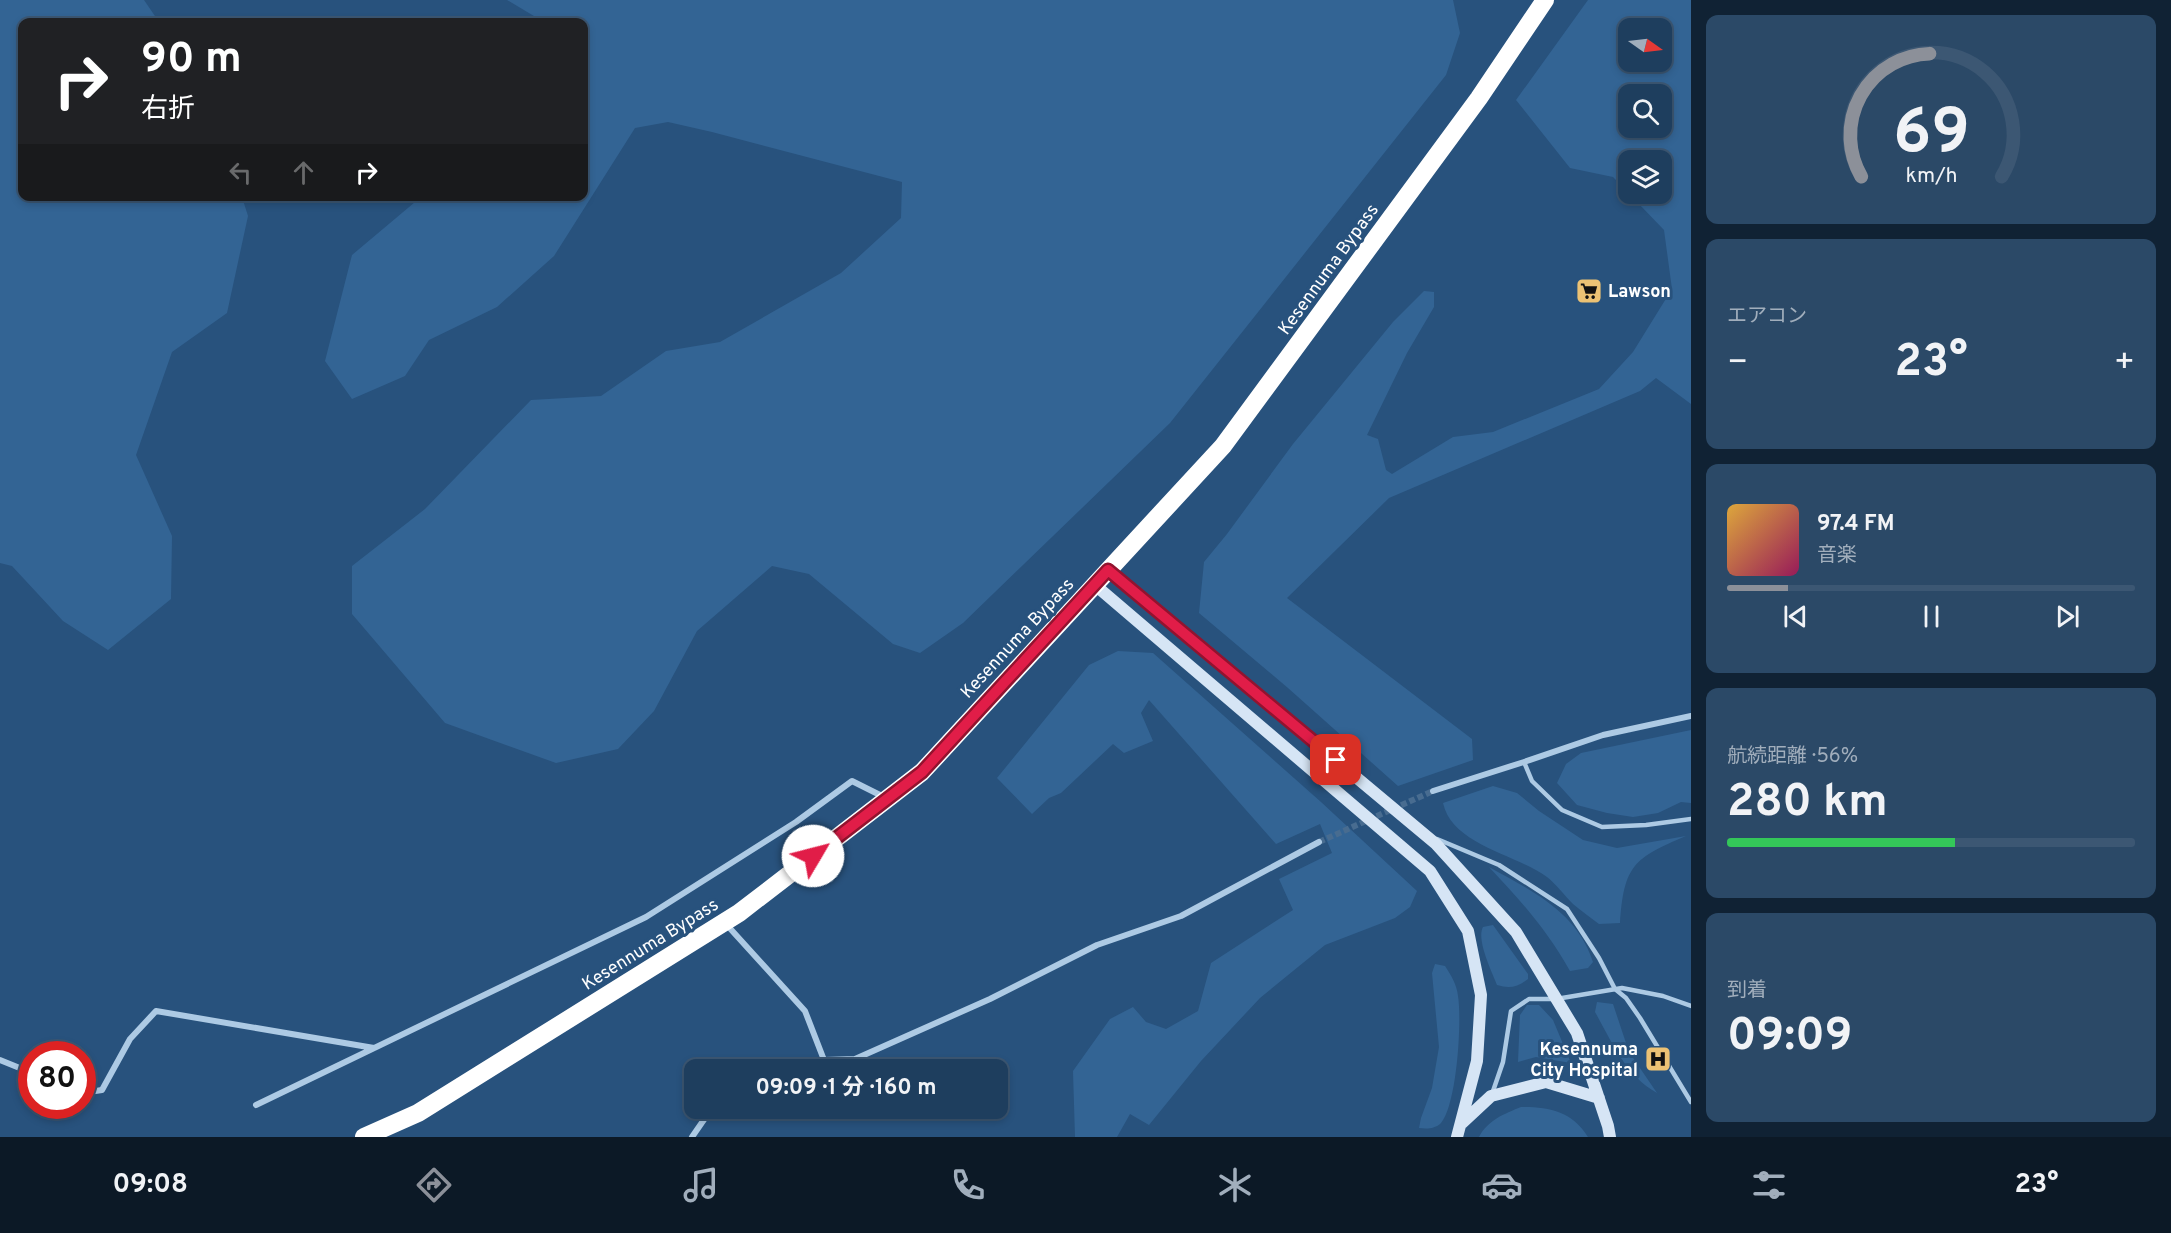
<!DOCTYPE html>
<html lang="ja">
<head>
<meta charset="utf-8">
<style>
  :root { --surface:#1e3e5e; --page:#2b4967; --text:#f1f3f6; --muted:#a1aebc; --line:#3c5773; --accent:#8c9099 }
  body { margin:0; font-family:Overpass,"Noto Sans JP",sans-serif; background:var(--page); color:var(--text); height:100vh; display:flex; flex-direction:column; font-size:22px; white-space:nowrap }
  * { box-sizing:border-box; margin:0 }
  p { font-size:20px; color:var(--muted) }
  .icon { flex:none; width:33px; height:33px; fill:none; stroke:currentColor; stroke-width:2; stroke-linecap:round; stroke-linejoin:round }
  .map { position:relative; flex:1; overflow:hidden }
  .details { display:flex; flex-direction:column; gap:15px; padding:15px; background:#102234; width:480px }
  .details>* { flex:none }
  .banner { position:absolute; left:18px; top:18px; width:570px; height:183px; border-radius:12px; box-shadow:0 3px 9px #0003,0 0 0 2px var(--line); background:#202124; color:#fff; overflow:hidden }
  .needle { width:39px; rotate:104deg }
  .controls { position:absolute; left:1618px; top:18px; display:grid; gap:12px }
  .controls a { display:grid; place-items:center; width:54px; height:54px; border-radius:12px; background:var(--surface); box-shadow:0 3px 9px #0003,0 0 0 2px var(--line); font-size:30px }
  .speed { position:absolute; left:18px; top:1041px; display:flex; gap:12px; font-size:30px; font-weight:700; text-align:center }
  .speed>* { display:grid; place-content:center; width:78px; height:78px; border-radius:50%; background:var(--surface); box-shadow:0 3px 9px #0003,0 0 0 2px var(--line); line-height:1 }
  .speed .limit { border:9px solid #d22; background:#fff; color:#111 }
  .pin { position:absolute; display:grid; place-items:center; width:51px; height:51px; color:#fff; margin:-26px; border-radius:12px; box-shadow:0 3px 9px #0006 }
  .me { position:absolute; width:66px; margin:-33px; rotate:53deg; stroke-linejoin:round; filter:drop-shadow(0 0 4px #0008) }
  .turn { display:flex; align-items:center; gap:21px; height:126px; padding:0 24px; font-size:27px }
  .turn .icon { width:78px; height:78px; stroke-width:2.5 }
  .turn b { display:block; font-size:42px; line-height:51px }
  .lanes { display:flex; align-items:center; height:57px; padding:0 24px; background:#0003; justify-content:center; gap:30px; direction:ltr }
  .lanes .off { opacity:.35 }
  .big { font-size:45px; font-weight:700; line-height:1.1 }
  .details .tile { flex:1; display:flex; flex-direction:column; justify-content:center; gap:9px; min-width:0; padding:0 21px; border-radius:12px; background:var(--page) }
  .details .dial { align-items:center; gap:0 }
  .dial svg { height:156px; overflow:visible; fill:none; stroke:var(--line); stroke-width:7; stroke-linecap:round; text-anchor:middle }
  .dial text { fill:var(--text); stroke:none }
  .song { display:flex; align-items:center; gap:18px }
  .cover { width:72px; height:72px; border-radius:9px; background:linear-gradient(135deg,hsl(40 70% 55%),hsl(330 70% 35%)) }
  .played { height:6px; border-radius:3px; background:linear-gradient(90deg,var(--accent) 15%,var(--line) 15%) }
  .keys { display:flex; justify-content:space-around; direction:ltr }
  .heat { display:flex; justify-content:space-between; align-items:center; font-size:33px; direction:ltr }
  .charge { height:9px; border-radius:4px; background:linear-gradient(90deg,#34c759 56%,var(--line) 0) }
  .trip { position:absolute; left:684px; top:1059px; width:324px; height:60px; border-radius:12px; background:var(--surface); box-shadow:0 3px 9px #0003,0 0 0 2px var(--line); font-weight:700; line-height:60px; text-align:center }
  .dock { display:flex; height:96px; justify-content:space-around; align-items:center; background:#0c1926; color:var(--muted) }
  .dock .icon { width:42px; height:42px }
  .dock .on { color:var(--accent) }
  .dock b { font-size:27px; color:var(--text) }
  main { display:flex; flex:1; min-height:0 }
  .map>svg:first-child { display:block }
</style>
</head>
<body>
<main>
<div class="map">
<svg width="1691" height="1137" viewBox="0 0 1691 1137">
  <rect width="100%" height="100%" fill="#28527d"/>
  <path fill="#336494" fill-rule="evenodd" d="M0,0H144L159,22H22V196L242,197L248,216L227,313L172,352L136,455L172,536L171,599L108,650L63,621L12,566L0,563Z
    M507,0H1453L1460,33L1446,75L1170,423L963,623L920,653L893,644L809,574L772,566L697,631L654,711L618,749L556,763L445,723L352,614V566L425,509L531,400L601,396L666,351L720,342L841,273L901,218L902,182L712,132L668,122L635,128L554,256L497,307L429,340L405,376L352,399L325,361L352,255L421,197L584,196V22H544Z
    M1588,0H1691V404L1656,378L1640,391L1389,498L1287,598L1472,739L1473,760L1398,786L1288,688L1199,613L1204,562L1227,534L1293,444L1393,322L1424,291L1434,292V307L1407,353L1367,435L1378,439L1386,470L1392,474L1453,437L1493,432L1599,389L1633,352L1672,289L1664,230L1613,177L1570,168L1516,100ZM1629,28H1662V62H1629ZM1629,94H1662V128H1629ZM1629,160H1662V194H1629Z
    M1118,651L1153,653L1321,802L1417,891L1410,907L1395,918L1325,945L1260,998L1201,1061L1149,1125L1130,1114L1117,1137H1075L1073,1071L1110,1019L1133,1007L1146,1022L1166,1029L1198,1011L1211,963L1293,910L1279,879L1332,853L1320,824L1276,844L1149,700L1141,713L1153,741L1124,753L1113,744L1061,793L1049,798L1032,814L997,778L1089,665Z
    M1691,730V803L1681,802L1658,813L1633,817L1607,813L1577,805L1557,783L1566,764L1581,753Z
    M1493,786L1517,793L1539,811L1583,840L1617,848L1686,836C1634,858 1624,865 1620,923L1599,924C1590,917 1581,911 1573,904C1564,895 1556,884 1547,877C1516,854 1452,845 1443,803Z
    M1489,867C1532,891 1577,912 1593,962L1588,968L1570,971C1546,929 1522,902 1489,867Z
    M1493,925L1528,974V979C1517,987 1510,989 1497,985C1492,972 1476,940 1483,927Z
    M1435,964L1445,966C1451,975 1457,985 1458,996C1462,1021 1457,1104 1441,1123C1435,1129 1427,1129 1419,1128L1421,1118L1432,1088L1439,1047L1432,973Z
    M1597,1002L1613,1004L1629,1052L1657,1093C1625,1075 1612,1042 1595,1012Z
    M1527,1005H1539L1553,1020L1571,1063L1536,1057L1518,1062L1520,1015Z
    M1521,1107C1549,1107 1572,1111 1588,1137H1479C1488,1120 1504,1114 1521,1107Z"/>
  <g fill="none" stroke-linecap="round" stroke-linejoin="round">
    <path stroke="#486c90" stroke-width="6" stroke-dasharray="6 3" stroke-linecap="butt" d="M1319,842L1433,791"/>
    <path stroke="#adcae4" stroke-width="4.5" d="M1524,762L1532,781L1562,810L1602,827L1646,825L1691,819
      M1437,839L1499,865L1567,909L1599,958L1615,989L1626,998L1640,1018L1691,1102
      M1492,1094L1503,1062L1511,1011L1529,999H1556L1622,988L1663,996L1691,1006"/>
    <path stroke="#adcae4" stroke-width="6" d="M1433,791L1524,762L1603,735L1691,716
      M726,924L805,1011L824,1060L815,1070
      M0,1060L32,1073
      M824,1060L855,1059L990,999L1097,945L1181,916L1319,842
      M82,1093L102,1090L130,1039L156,1011L374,1048
      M256,1105L646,917L796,822L852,781L884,797
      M692,1137L712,1108"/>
    <path stroke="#d6e5f5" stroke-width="12" d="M1108,570L1436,844L1516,932L1577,1033L1608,1126L1610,1137
      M1095,585L1430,871L1468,931L1481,995L1477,1061L1457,1137
      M1462,1123L1491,1096L1546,1082L1599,1098"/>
    <path stroke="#fff" stroke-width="18" d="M364,1137L418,1113L739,913L922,772L1223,446L1479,98L1545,0"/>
  </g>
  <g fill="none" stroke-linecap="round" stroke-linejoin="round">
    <defs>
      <path id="route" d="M813,856L922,772L1108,570L1336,760"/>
    </defs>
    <use href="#route" stroke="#92132f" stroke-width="15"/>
    <use href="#route" stroke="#e11d48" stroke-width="10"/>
  </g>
  <defs>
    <symbol id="supermarket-square" viewBox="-11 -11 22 22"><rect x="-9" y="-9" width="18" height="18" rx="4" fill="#ecc274" stroke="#28527d"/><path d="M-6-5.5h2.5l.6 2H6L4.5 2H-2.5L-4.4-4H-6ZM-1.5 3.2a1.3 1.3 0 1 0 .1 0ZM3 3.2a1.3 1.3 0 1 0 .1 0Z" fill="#111"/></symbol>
    <symbol id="hospital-square" viewBox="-11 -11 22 22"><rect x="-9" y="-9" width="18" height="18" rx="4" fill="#ecc274" stroke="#28527d"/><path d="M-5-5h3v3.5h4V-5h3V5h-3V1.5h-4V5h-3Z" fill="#111"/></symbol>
  </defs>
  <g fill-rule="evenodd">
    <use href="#supermarket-square" x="1574" y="276" width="30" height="30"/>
    <use href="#hospital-square" x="1643" y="1044" width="30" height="30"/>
  </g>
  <g text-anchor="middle" stroke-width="6" stroke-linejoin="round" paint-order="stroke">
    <g font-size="18" fill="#fff" stroke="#28527d">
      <text transform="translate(1328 269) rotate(-54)" y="6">Kesennuma Bypass</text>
      <text transform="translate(1017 638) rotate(-47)" y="6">Kesennuma Bypass</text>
      <text transform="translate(650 944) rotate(-32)" y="6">Kesennuma Bypass</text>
    </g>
    <g font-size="18" font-weight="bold" fill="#fff" stroke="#28527d" text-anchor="start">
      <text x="1608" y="297">Lawson</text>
      <text x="1638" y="1055" text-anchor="end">Kesennuma<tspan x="1638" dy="21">City Hospital</tspan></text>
    </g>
  </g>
</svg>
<div class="controls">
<a><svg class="needle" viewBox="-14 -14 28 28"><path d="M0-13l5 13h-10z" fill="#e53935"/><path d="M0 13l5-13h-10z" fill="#a1aebc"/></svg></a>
<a><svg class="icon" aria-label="search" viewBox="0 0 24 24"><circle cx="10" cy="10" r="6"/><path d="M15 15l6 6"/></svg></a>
<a><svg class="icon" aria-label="layers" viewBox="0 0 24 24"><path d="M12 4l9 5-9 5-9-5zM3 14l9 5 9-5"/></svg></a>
</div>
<div class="speed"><div class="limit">80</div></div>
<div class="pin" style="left:1336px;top:760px;background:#d93025"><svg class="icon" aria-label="arrive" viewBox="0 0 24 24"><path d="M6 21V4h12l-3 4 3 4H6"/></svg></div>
<svg class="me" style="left:813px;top:856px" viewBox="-20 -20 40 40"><circle r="19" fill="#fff"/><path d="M0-13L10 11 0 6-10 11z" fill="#e11d48"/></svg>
<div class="trip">09:09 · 1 分 · 160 m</div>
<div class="banner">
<div class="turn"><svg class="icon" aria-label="right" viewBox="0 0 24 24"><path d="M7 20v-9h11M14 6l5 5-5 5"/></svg><div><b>90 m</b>右折</div></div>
<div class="lanes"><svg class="icon off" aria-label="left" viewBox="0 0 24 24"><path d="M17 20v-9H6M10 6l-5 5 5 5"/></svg><svg class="icon off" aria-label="ahead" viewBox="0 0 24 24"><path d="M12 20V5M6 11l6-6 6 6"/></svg><svg class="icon" aria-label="right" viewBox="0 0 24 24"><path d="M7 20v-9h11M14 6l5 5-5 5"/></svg></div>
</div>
</div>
<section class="details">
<div class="tile dial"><svg viewBox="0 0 100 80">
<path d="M14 69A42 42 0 1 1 86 69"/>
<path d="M14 69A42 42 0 0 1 49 6" stroke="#8c9099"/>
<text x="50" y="56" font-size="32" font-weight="700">69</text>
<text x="50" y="72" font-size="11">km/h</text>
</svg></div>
<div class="tile"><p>エアコン</p>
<div class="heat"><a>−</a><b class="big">23°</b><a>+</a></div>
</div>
<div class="tile">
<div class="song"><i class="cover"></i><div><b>97.4 FM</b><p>音楽</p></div></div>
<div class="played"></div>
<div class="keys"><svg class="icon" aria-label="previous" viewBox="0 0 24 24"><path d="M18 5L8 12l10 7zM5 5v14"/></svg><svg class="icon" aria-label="pause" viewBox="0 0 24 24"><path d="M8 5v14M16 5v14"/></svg><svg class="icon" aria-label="next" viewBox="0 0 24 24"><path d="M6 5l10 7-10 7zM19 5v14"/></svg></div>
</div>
<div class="tile"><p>航続距離 · 56%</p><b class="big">280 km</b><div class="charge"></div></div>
<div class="tile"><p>到着</p><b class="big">09:09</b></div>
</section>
</main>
<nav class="dock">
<b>09:08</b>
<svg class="icon on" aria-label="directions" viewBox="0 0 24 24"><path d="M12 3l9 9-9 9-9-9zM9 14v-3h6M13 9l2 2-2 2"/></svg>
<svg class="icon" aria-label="music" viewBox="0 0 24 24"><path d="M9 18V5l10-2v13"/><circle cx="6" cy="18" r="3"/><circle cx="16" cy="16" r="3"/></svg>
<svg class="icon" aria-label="phone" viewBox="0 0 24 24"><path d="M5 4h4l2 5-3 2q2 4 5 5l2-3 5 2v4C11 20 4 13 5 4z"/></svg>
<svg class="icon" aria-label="climate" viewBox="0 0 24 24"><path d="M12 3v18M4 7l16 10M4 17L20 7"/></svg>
<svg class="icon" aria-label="car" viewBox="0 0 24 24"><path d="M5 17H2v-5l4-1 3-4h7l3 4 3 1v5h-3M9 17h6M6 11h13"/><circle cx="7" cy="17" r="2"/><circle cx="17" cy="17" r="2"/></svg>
<svg class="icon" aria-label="filters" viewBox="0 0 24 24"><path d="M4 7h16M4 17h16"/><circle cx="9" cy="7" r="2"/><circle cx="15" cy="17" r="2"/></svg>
<b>23°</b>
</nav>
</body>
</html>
